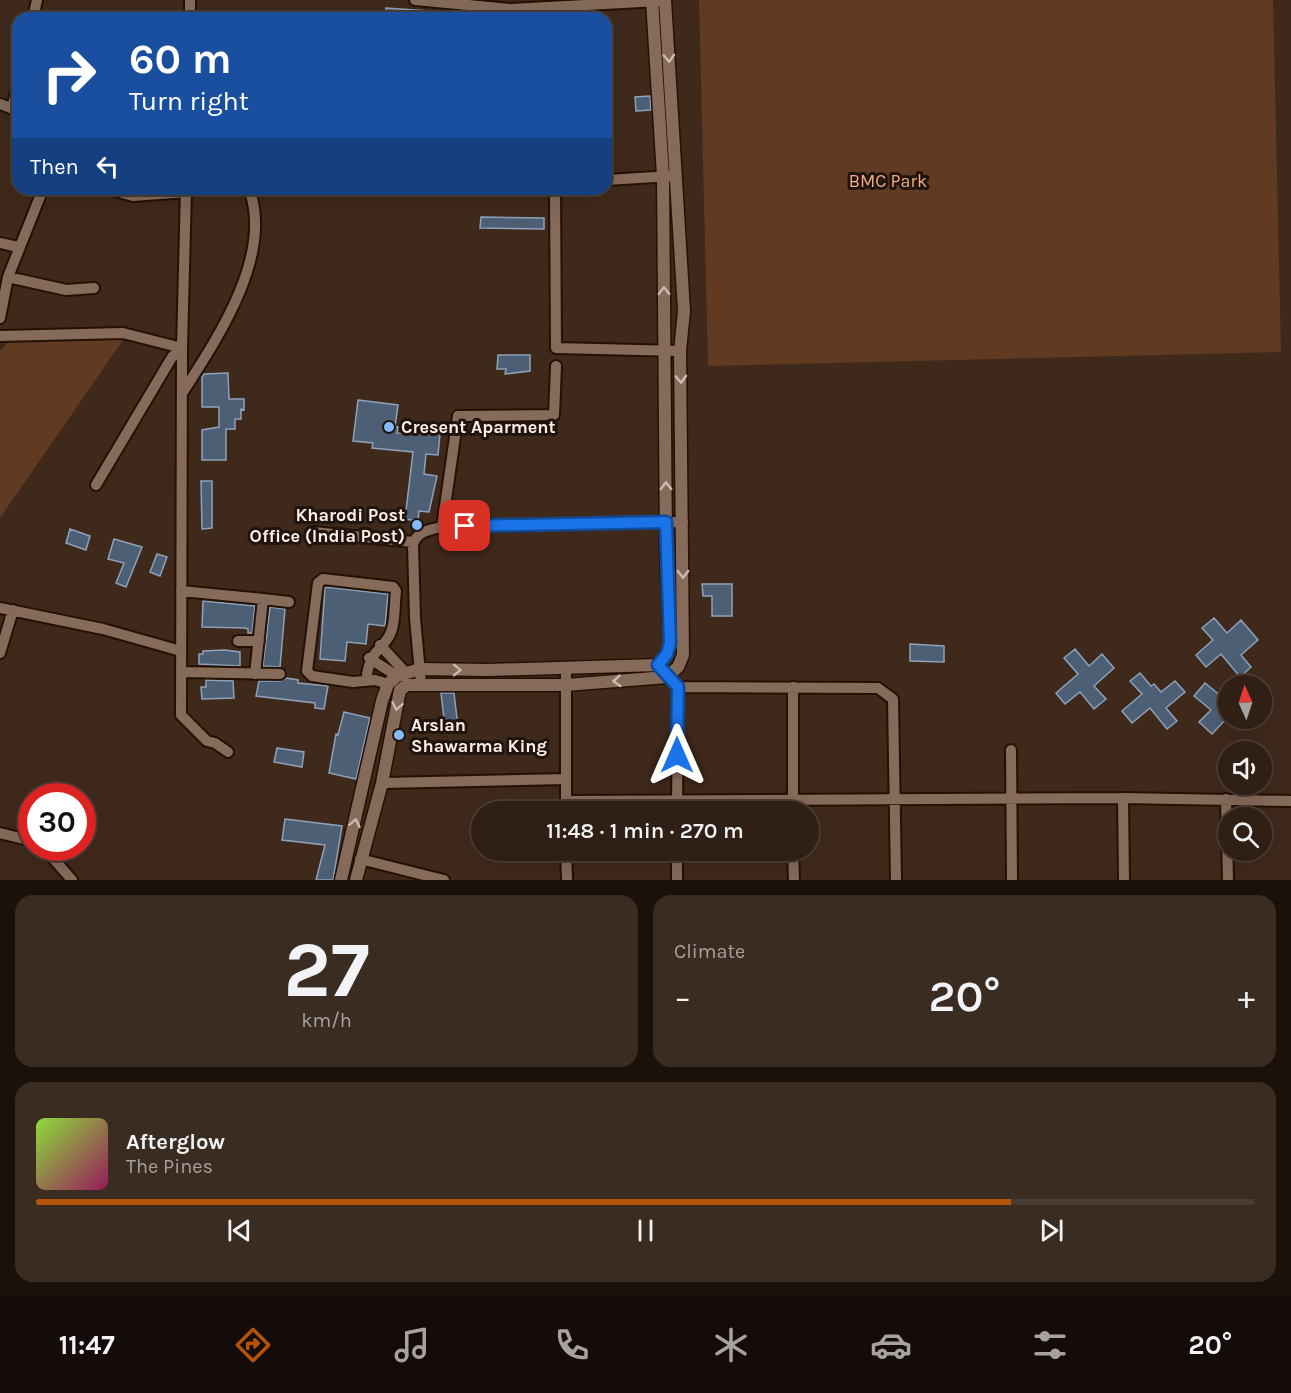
<!DOCTYPE html>
<html lang="en">
<head>
<meta charset="utf-8">
<style>
  :root { --surface:#2f1f14; --page:#3b2c22; --text:#f1f3f6; --muted:#a7a2a0; --line:#4a3d34; --accent:#b45309 }
  body { margin:0; font-family:Karla,sans-serif; background:var(--page); color:var(--text); height:100vh; display:flex; flex-direction:column; font-size:22px; white-space:nowrap }
  * { box-sizing:border-box; margin:0 }
  p { font-size:20px; color:var(--muted) }
  .icon { flex:none; width:33px; height:33px; fill:none; stroke:currentColor; stroke-width:2; stroke-linecap:round; stroke-linejoin:round }
  .map { position:relative; height:880px; overflow:hidden }
  .panel { display:flex; flex-direction:column; gap:15px; padding:15px; background:#1a110b; flex:1 }
  .panel>* { flex:none }
  .top-card { position:absolute; left:12px; top:12px; width:600px; height:183px; border-radius:18px; box-shadow:0 6px 24px #0002,0 0 0 2px var(--line); background:#1a4fa0; color:#fff; overflow:hidden }
  .needle { width:39px; rotate:357deg }
  .buttons { position:absolute; left:1218px; top:675px; display:grid; gap:12px }
  .buttons a { display:grid; place-items:center; width:54px; height:54px; border-radius:50%; background:var(--surface); box-shadow:0 6px 24px #0002,0 0 0 2px var(--line); font-size:30px }
  .speed { position:absolute; left:18px; top:783px; display:flex; gap:12px; font-size:30px; font-weight:700; text-align:center }
  .speed>* { display:grid; place-content:center; width:78px; height:78px; border-radius:50%; background:var(--surface); box-shadow:0 6px 24px #0002,0 0 0 2px var(--line); line-height:1 }
  .speed .limit { border:9px solid #d22; background:#fff; color:#111 }
  .pin { position:absolute; display:grid; place-items:center; width:51px; height:51px; color:#fff; margin:-26px; border-radius:12px; box-shadow:0 3px 9px #0006 }
  .me { position:absolute; width:66px; margin:-33px; rotate:0deg; stroke-linejoin:round; filter:drop-shadow(0 0 4px #0008) }
  .turn { display:flex; align-items:center; gap:21px; height:126px; padding:0 18px; font-size:27px }
  .turn .icon { width:78px; height:78px; stroke-width:2.5 }
  .turn b { display:block; font-size:42px; line-height:51px }
  .then { display:flex; align-items:center; height:57px; padding:0 18px; background:#0003; gap:12px; font-size:22px }
  .big { font-size:45px; font-weight:600; line-height:1.1 }
  .panel .widget { flex:1; display:flex; flex-direction:column; justify-content:center; gap:9px; min-width:0; padding:0 21px; border-radius:18px; background:var(--page) }
  .panel .dial { align-items:center; gap:0 }
  .dial b { font-size:78px; line-height:1 }
  .song { display:flex; align-items:center; gap:18px }
  .cover { width:72px; height:72px; border-radius:9px; background:linear-gradient(135deg,hsl(90 70% 55%),hsl(330 70% 35%)) }
  .played { height:6px; border-radius:3px; background:linear-gradient(90deg,var(--accent) 80%,var(--line) 80%) }
  .keys { display:flex; justify-content:space-around; direction:ltr }
  .heat { display:flex; justify-content:space-between; align-items:center; font-size:33px; direction:ltr }
  .panel .tiles { flex:1; display:grid; gap:15px; grid-template-columns:1fr 1fr }
  .widget:last-child { grid-column:span 2 }
  .trip { position:absolute; left:471px; top:801px; width:348px; height:60px; border-radius:30px; background:var(--surface); box-shadow:0 6px 24px #0002,0 0 0 2px var(--line); font-weight:600; line-height:60px; text-align:center }
  .menu { display:flex; height:96px; justify-content:space-around; align-items:center; background:#130c08; color:var(--muted) }
  .menu .icon { width:42px; height:42px }
  .menu .on { color:var(--accent) }
  .menu b { font-size:27px; color:var(--text) }
  .map>svg:first-child { display:block }
</style>
</head>
<body>
<div class="map">
<svg width="1291" height="880" viewBox="0 0 1291 880">
  <rect width="100%" height="100%" fill="#3f291b"/>
  <path fill="#613a22" d="M699,0H1273L1281,352L708,366Z
    M10,340H123L0,518V351Z"/>
  <path fill="#4d5f75" stroke="#8ea2ba" stroke-width="1.5" d="M386,8L428,11V18H385Z
    M650,96L651,110L636,111L635,97Z
    M481,217L544,218V229L480,228Z
    M498,355H530V371L505,374L506,369H497Z
    M228,373L229,399H244V410L241,409V419H235V429H226V460H202V430L219,427V407H202V377L204,374Z
    M358,400L398,405L395,427H398L397,433L440,434L438,455L426,454L424,474L437,476L429,512L419,511L418,521L405,519L413,452L372,448L373,443L353,441Z
    M201,481H212V528L202,529Z
    M70,529L90,536L86,550L66,543Z
    M114,539L142,547L126,587L116,583L124,563L108,559Z
    M157,554L167,557L160,576L150,572Z
    M702,584H732V616H712V596H703Z
    M325,587L388,594L385,626L368,624L366,644L347,642L345,661L320,659Z
    M203,601L255,606L252,633H248V629L245,628L202,627Z
    M270,607L285,609L280,667L263,666Z
    M1214,618L1227,633L1241,620L1258,640L1241,655L1251,667L1240,677L1221,654L1206,667L1196,655L1213,640L1202,628Z
    M910,644L944,646V662L910,661Z
    M1075,649L1089,666L1102,654L1114,668L1094,686L1106,699L1094,709L1080,692L1065,704L1056,693L1078,674L1064,658Z
    M225,650L240,652V666L199,664V654H203V651Z
    M1140,673L1151,686L1154,684L1161,692L1175,681L1185,692L1166,708L1177,721L1167,729L1150,708L1132,723L1122,711L1142,694L1130,681Z
    M286,678L298,680V683L328,686L324,709L315,708V703L256,696L259,681H280Z
    M206,680L233,681L234,698L202,699L201,687H206Z
    M1205,683L1221,696L1228,689V717L1212,734L1199,722L1211,710L1194,696Z
    M441,693H454L458,727H445Z
    M344,712L370,718L356,779L329,773L336,734L338,735Z
    M277,748L304,752L302,767L274,762Z
    M285,819L342,826L333,880H316L325,845L282,840Z"/>
  <g fill="none" stroke-linecap="round" stroke-linejoin="round">
    <defs>
      <path id="minor" d="M415,0L511,9L660,1
        M33,18L37,0
        M190,18V0
        M0,104L18,111
        M12,109L18,84
        M606,180L672,176
        M109,189L133,196L186,192
        M186,189L182,348L181,715L207,741L215,743L228,752
        M555,189L556,348L680,351
        M0,243L18,247
        M8,277L66,290L94,288
        M0,318L8,277L43,189
        M0,336L123,333L182,348
        M556,366L554,415L458,416L442,527L683,522
        M183,392C217,339 274,255 249,189
        M96,485L172,357L182,348
        M313,532L413,542
        M181,591L263,599L255,674
        M263,599L289,602
        M0,608L103,629L181,651
        M238,641H259
        M380,645L405,672
        M0,653L13,610
        M369,658L397,676
        M658,665L678,687L878,688L893,699L896,880
        M182,672L280,674
        M367,674C371,652 377,654 388,638C396,626 394,605 396,591L393,587L323,579L318,583L307,671L312,676L353,682L375,680L388,684
        M421,684L415,618L413,545C417,531 429,530 442,527
        M793,687V812
        M1011,750L1012,880
        M382,783L566,779
        M1123,798L1124,880
        M1226,799L1228,880
        M566,801L1123,798L1291,801
        M566,812V669
        M677,812L678,687
        M0,833L32,841
        M44,848L72,880
        M566,850L567,880
        M677,850V880
        M793,850L794,880
        M360,859L444,880"/>
      <path id="tertiary" d="M341,880L382,701L388,684L397,676L420,669L488,670L658,665L667,654L670,643L666,550L663,176L652,0
        M356,880L382,783L400,690L407,685H566L667,677L678,667L683,655L680,351L684,311L665,0"/>
    </defs>
    <use href="#minor" stroke="#251104" stroke-width="14"/>
    <use href="#tertiary" stroke="#251104" stroke-width="15"/>
    <use href="#minor" stroke="#866b5b" stroke-width="10"/>
    <use href="#tertiary" stroke="#866b5b" stroke-width="12"/>
  </g>
  <defs><path id="oneway-chevron" d="M-2-3.5L2.5 0L-2 3.5" fill="none" stroke-width="1.6" stroke-linecap="round" stroke-linejoin="round" transform="scale(1.5)"/></defs>
  <g stroke="#cdb9ad">
    <use href="#oneway-chevron" transform="translate(669 58) rotate(87)"/>
    <use href="#oneway-chevron" transform="translate(664 291) rotate(-91)"/>
    <use href="#oneway-chevron" transform="translate(681 379) rotate(88)"/>
    <use href="#oneway-chevron" transform="translate(666 486) rotate(-91)"/>
    <use href="#oneway-chevron" transform="translate(683 574) rotate(90)"/>
    <use href="#oneway-chevron" transform="translate(457 670) rotate(1)"/>
    <use href="#oneway-chevron" transform="translate(617 681) rotate(176)"/>
    <use href="#oneway-chevron" transform="translate(397 706) rotate(101)"/>
    <use href="#oneway-chevron" transform="translate(355 823) rotate(-78)"/>
  </g>
  <g fill="none" stroke-linecap="round" stroke-linejoin="round">
    <defs>
      <path id="route" d="M465,526L666,522L670,643L667,654L658,665L678,687L677,755"/>
    </defs>
    <use href="#route" stroke="#114b97" stroke-width="15"/>
    <use href="#route" stroke="#1a73e8" stroke-width="10"/>
  </g>
  <g fill="#85bbfb" stroke="#1f140e" stroke-width="2">
    <circle cx="389" cy="427" r="6"/>
    <circle cx="417" cy="525" r="6"/>
    <circle cx="399" cy="735" r="6"/>
  </g>
  <g text-anchor="middle" stroke-width="6" stroke-linejoin="round" paint-order="stroke">
    <g font-size="18" fill="#f6ac7f" stroke="#1f140e">
      <text x="888" y="187">BMC Park</text>
    </g>
    <g font-size="18" font-weight="bold" fill="#fdede4" stroke="#1f140e" text-anchor="start">
      <text x="401" y="433">Cresent Aparment</text>
      <text x="405" y="521" text-anchor="end">Kharodi Post<tspan x="405" dy="21">Office (India Post)</tspan></text>
      <text x="411" y="731">Arslan<tspan x="411" dy="21">Shawarma King</tspan></text>
    </g>
  </g>
</svg>
<div class="buttons">
<a><svg class="needle" viewBox="-14 -14 28 28"><path d="M0-13l5 13h-10z" fill="#e53935"/><path d="M0 13l5-13h-10z" fill="#a7a2a0"/></svg></a>
<a><svg class="icon" aria-label="sound" viewBox="0 0 24 24"><path d="M4 9h4l5-4v14l-5-4H4zM17 9q2 3 0 6"/></svg></a>
<a><svg class="icon" aria-label="search" viewBox="0 0 24 24"><circle cx="10" cy="10" r="6"/><path d="M15 15l6 6"/></svg></a>
</div>
<div class="speed"><div class="limit">30</div></div>
<div class="pin" style="left:465px;top:526px;background:#d93025"><svg class="icon" aria-label="arrive" viewBox="0 0 24 24"><path d="M6 21V4h12l-3 4 3 4H6"/></svg></div>
<svg class="me" style="left:677px;top:755px" viewBox="-20 -20 40 40"><path d="M0-17L14 15 0 8-14 15z" fill="#1a73e8" stroke="#fff" stroke-width="4"/></svg>
<div class="trip">11:48 · 1 min · 270 m</div>
<div class="top-card">
<div class="turn"><svg class="icon" aria-label="right" viewBox="0 0 24 24"><path d="M7 20v-9h11M14 6l5 5-5 5"/></svg><div><b>60 m</b>Turn right</div></div>
<div class="then">Then<svg class="icon" aria-label="left" viewBox="0 0 24 24"><path d="M17 20v-9H6M10 6l-5 5 5 5"/></svg></div>
</div>
</div>
<section class="panel">
<div class="tiles">
<div class="widget dial"><b>27</b><p>km/h</p></div>
<div class="widget"><p>Climate</p>
<div class="heat"><a>−</a><b class="big">20°</b><a>+</a></div>
</div>
<div class="widget">
<div class="song"><i class="cover"></i><div><b>Afterglow</b><p>The Pines</p></div></div>
<div class="played"></div>
<div class="keys"><svg class="icon" aria-label="previous" viewBox="0 0 24 24"><path d="M18 5L8 12l10 7zM5 5v14"/></svg><svg class="icon" aria-label="pause" viewBox="0 0 24 24"><path d="M8 5v14M16 5v14"/></svg><svg class="icon" aria-label="next" viewBox="0 0 24 24"><path d="M6 5l10 7-10 7zM19 5v14"/></svg></div>
</div>
</div>
</section>
<nav class="menu">
<b>11:47</b>
<svg class="icon on" aria-label="directions" viewBox="0 0 24 24"><path d="M12 3l9 9-9 9-9-9zM9 14v-3h6M13 9l2 2-2 2"/></svg>
<svg class="icon" aria-label="music" viewBox="0 0 24 24"><path d="M9 18V5l10-2v13"/><circle cx="6" cy="18" r="3"/><circle cx="16" cy="16" r="3"/></svg>
<svg class="icon" aria-label="phone" viewBox="0 0 24 24"><path d="M5 4h4l2 5-3 2q2 4 5 5l2-3 5 2v4C11 20 4 13 5 4z"/></svg>
<svg class="icon" aria-label="climate" viewBox="0 0 24 24"><path d="M12 3v18M4 7l16 10M4 17L20 7"/></svg>
<svg class="icon" aria-label="car" viewBox="0 0 24 24"><path d="M5 17H2v-5l4-1 3-4h7l3 4 3 1v5h-3M9 17h6M6 11h13"/><circle cx="7" cy="17" r="2"/><circle cx="17" cy="17" r="2"/></svg>
<svg class="icon" aria-label="filters" viewBox="0 0 24 24"><path d="M4 7h16M4 17h16"/><circle cx="9" cy="7" r="2"/><circle cx="15" cy="17" r="2"/></svg>
<b>20°</b>
</nav>
</body>
</html>
